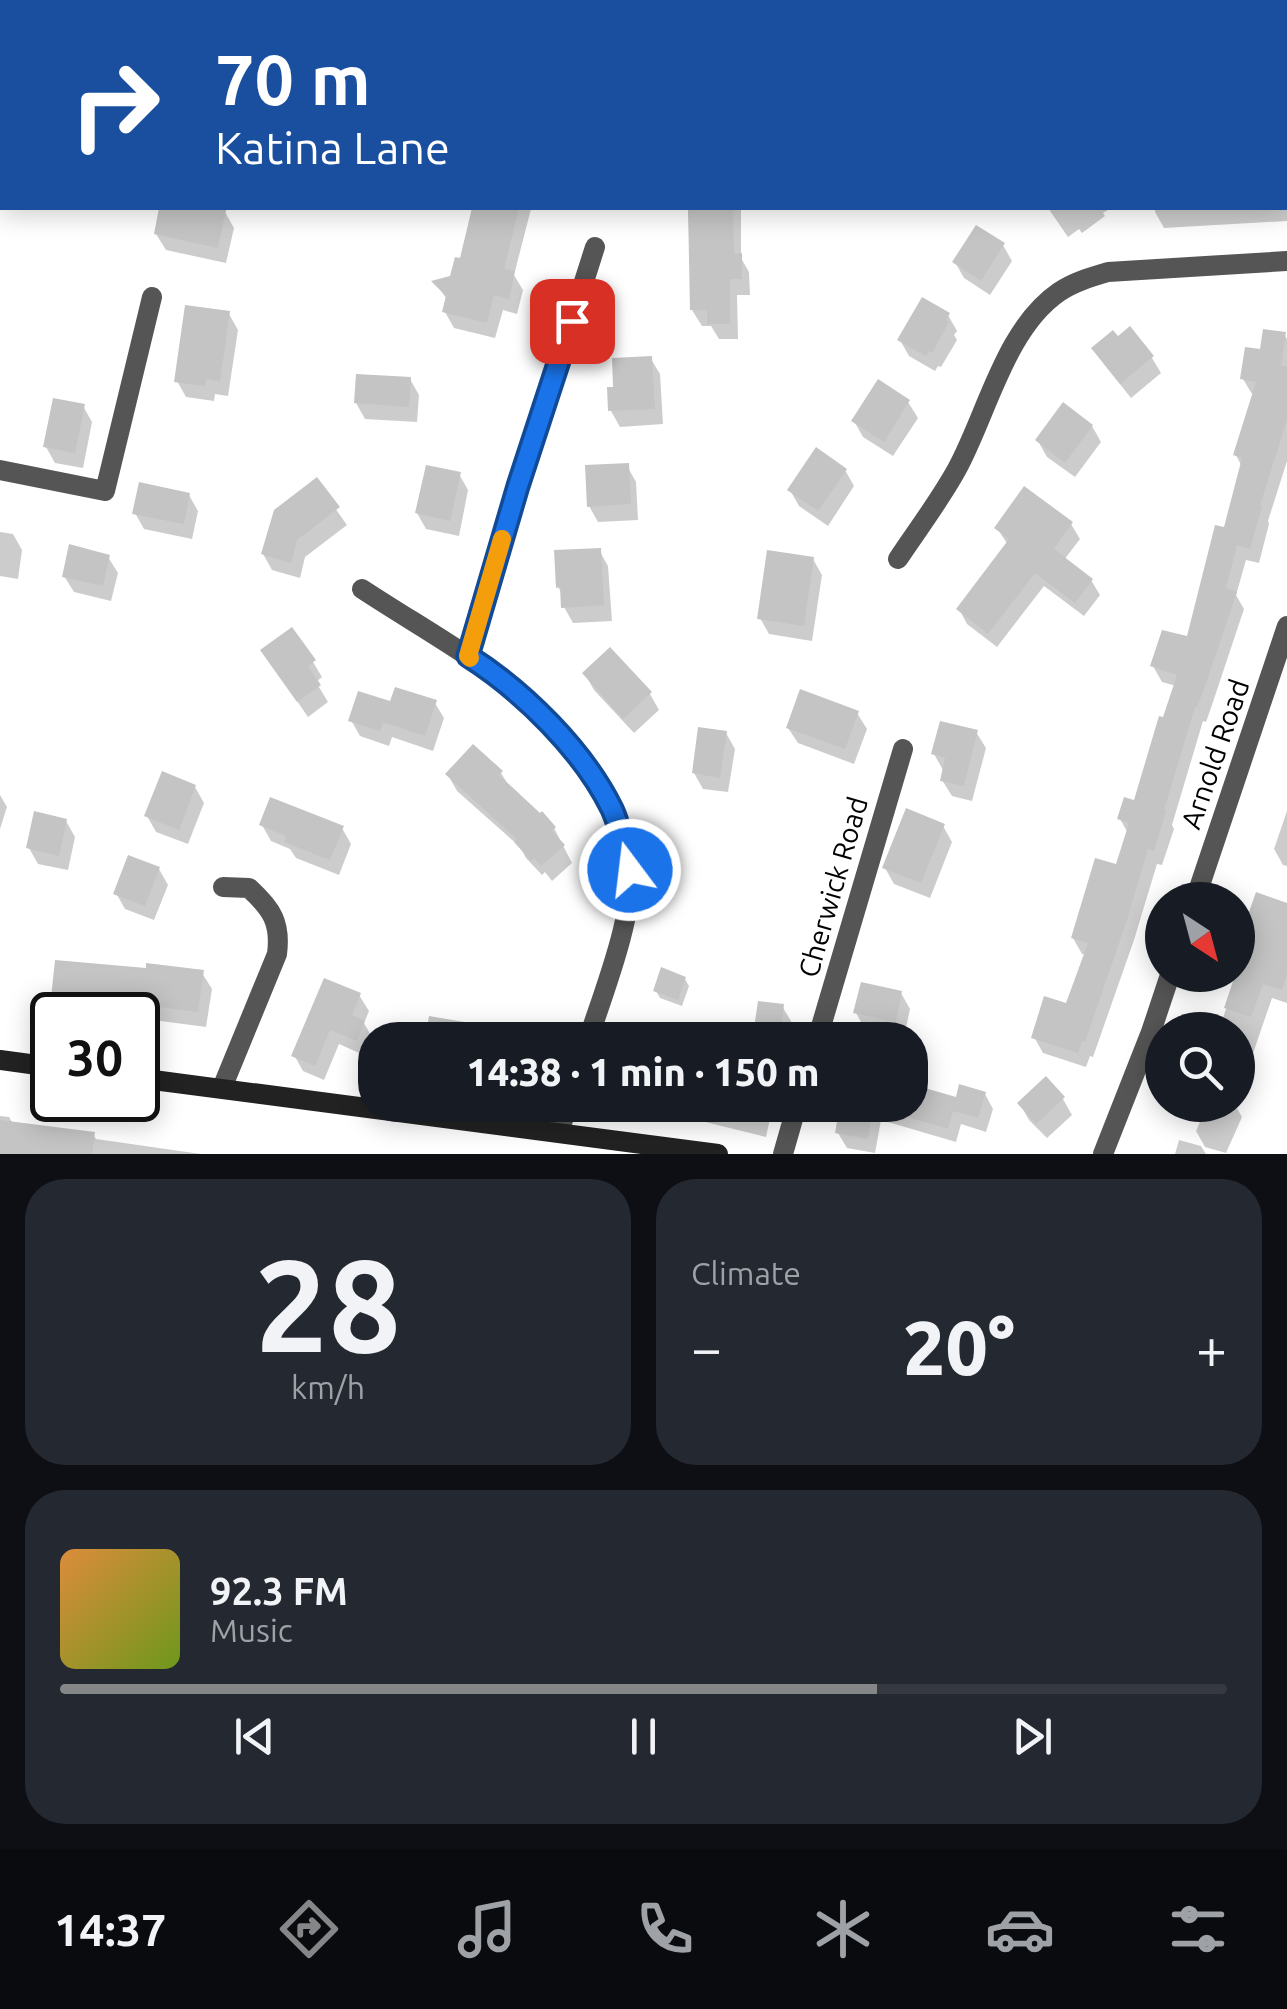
<!DOCTYPE html>
<html lang="en">
<head>
<meta charset="utf-8">
<style>
  :root { --surface:#171b24; --page:#242831; --text:#f1f3f6; --muted:#9ea1a6; --line:#363941; --accent:#858687 }
  body { margin:0; font-family:Ubuntu,sans-serif; background:var(--page); color:var(--text); height:100vh; display:flex; flex-direction:column; font-size:38px; white-space:nowrap }
  * { box-sizing:border-box; margin:0 }
  p { font-size:32px; color:var(--muted) }
  .icon { flex:none; width:55px; height:55px; fill:none; stroke:currentColor; stroke-width:2; stroke-linecap:round; stroke-linejoin:round }
  .map { position:relative; height:1154px; overflow:hidden }
  .sheet { display:flex; flex-direction:column; gap:25px; padding:25px; background:#0d0f14; flex:1 }
  .sheet>* { flex:none }
  .guide { position:absolute; left:0px; top:0px; width:1288px; height:210px; box-shadow:0 5px 25px #0003; background:#1a4fa0; color:#fff; overflow:hidden }
  .needle { width:65px; rotate:144deg }
  .tools { position:absolute; left:1145px; top:882px; display:grid; gap:20px }
  .tools a { display:grid; place-items:center; width:110px; height:110px; border-radius:50%; background:var(--surface); box-shadow:0 5px 25px #0003; font-size:50px }
  .speed { position:absolute; left:30px; top:992px; display:flex; gap:20px; font-size:50px; font-weight:700; text-align:center }
  .speed>* { display:grid; place-content:center; width:130px; height:130px; border-radius:50%; background:var(--surface); box-shadow:0 5px 25px #0003; line-height:1 }
  .speed .limit { border:5px solid #111; border-radius:15px; background:#fff; color:#111 }
  .pin { position:absolute; display:grid; place-items:center; width:85px; height:85px; color:#fff; margin:-42px; border-radius:20px; box-shadow:0 5px 15px #0006 }
  .me { position:absolute; width:110px; margin:-55px; rotate:345deg; stroke-linejoin:round; filter:drop-shadow(0 0 8px #0008) }
  .turn { display:flex; align-items:center; gap:35px; height:210px; padding:0 50px; font-size:45px }
  .turn .icon { width:130px; height:130px; stroke-width:2.5 }
  .turn b { display:block; font-size:70px; line-height:85px }
  .big { font-size:75px; font-weight:800; line-height:1.1 }
  .sheet .card { flex:1; display:flex; flex-direction:column; justify-content:center; gap:15px; min-width:0; padding:0 35px; border-radius:40px; background:var(--page) }
  .sheet .dial { align-items:center; gap:0 }
  .dial b { font-size:130px; line-height:1 }
  .song { display:flex; align-items:center; gap:30px }
  .cover { width:120px; height:120px; border-radius:15px; background:linear-gradient(135deg,hsl(30 70% 55%),hsl(80 70% 35%)) }
  .played { height:10px; border-radius:5px; background:linear-gradient(90deg,var(--accent) 70%,var(--line) 70%) }
  .keys { display:flex; justify-content:space-around; direction:ltr }
  .heat { display:flex; justify-content:space-between; align-items:center; font-size:55px; direction:ltr }
  .sheet .tiles { flex:1; display:grid; gap:25px; grid-template-columns:1fr 1fr }
  .card:last-child { grid-column:span 2 }
  .trip { position:absolute; left:358px; top:1022px; width:570px; height:100px; border-radius:40px; background:var(--surface); box-shadow:0 5px 25px #0003; font-weight:800; line-height:100px; text-align:center }
  .tab-bar { display:flex; height:160px; justify-content:space-around; align-items:center; background:#090b0e; color:var(--muted) }
  .tab-bar .icon { width:70px; height:70px }
  .tab-bar .active { color:var(--accent) }
  .tab-bar b { font-size:45px; color:var(--text) }
  .map>svg:first-child { display:block }
</style>
</head>
<body>
<div class="map">
<svg width="1287" height="1154" viewBox="0 0 1287 1154">
  <rect width="100%" height="100%" fill="#fff"/>
  <path fill="#dcdcdc" d="M915,0H1287V83H1285V2H915Z"/>
  <path fill="#0003" d="M0,65L2,69V98H0Z
    M1285,174H1287V221L1164,228L1155,212V208H1285Z
    M162,208H203L225,212L234,228L226,263L166,250L156,234Z
    M474,208L531,209L514,275L523,290L517,314L503,310L495,338L454,328L445,312L448,301L435,282L452,278L462,261Z
    M688,208H751L741,209V258L749,272L750,295H737L738,339H719L711,326H702L692,310Z
    M1048,208H1111L1103,213L1105,216L1082,233L1079,229L1068,237Z
    M1003,245L1012,261L990,295L964,278L955,262Z
    M229,314L238,330L228,396L215,394L214,401L186,397L177,381Z
    M948,315L957,331L954,335L957,340L941,367L938,366L935,371L909,356L900,340Z
    M1130,329L1152,358L1161,373L1131,398L1104,364L1095,348L1117,340Z
    M1284,334L1287,339V461L1268,521L1269,524L1259,563L1246,560L1236,595L1244,609L1212,705L1206,722L1203,721L1172,825L1174,829L1162,865L1157,864L1134,940L1093,1057L1090,1056L1086,1067L1043,1053L1034,1037L1067,1006L1086,955L1082,954L1073,938L1117,867L1128,833L1120,819L1136,803L1176,686L1162,682L1153,666L1188,639L1226,530L1242,467L1236,455L1254,395L1252,394L1243,379L1262,352Z
    M651,359L660,374L663,424L620,427L611,411Z
    M410,379L419,395L417,422L365,419L356,403Z
    M908,402L918,418L893,456L863,437L854,421Z
    M83,406L92,422L83,468L55,463L46,447Z
    M1092,426L1101,442L1075,477L1047,457L1038,441Z
    M627,466L636,482L638,520L598,522L589,506Z
    M845,470L854,486L828,526L799,506L790,490Z
    M459,474L468,490L459,536L426,529L417,513Z
    M316,481L347,525L305,557L300,578L272,570L263,554Z
    M189,495L198,511L192,539L144,529L135,513Z
    M1071,524L1080,539L1064,560L1091,580L1100,595L1084,616L1044,586L997,647L967,624L959,609L1008,545L997,528Z
    M0,532L13,534L22,550L18,579L0,576Z
    M599,550L608,566L612,621L573,623L564,607L563,595L558,587Z
    M108,557L118,573L111,601L74,592L64,576Z
    M813,559L822,575L812,641L769,634L760,618Z
    M313,662L322,677L316,682L328,702L308,717L273,666Z
    M585,674L650,694L659,710L634,733L594,690Z
    M435,703L444,718L433,751L392,737L389,746L360,736L351,720Z
    M857,713L867,729L854,764L798,743L788,728Z
    M976,732L986,748L972,801L952,796L942,780L943,770L934,754Z
    M726,733L735,749L728,792L703,789L694,773Z
    M501,773L511,789L554,828L572,863L552,881L545,872L542,875L526,858L520,847L457,791L448,775Z
    M195,787L204,803L188,844L156,832L147,816Z
    M0,795L7,807L0,829Z
    M1287,811V866L1283,865L1274,849Z
    M66,821L75,837L68,870L38,864L29,848Z
    M262,825L342,828L351,844L339,875L296,858L290,849L271,841Z
    M943,826L952,842L930,898L894,884L885,868Z
    M159,869L168,885L154,920L125,909L116,893Z
    M1287,906V1003L1272,998L1250,1062L1252,1067L1240,1098L1238,1097V1030H1219L1249,939L1245,931Z
    M202,973L212,989L206,1027L138,1018V1015L63,1014L54,998Z
    M685,979L689,986L682,1006L660,998L656,991Z
    M901,993L910,1009L904,1037L865,1029L856,1013Z
    M359,995L369,1011L364,1023L373,1039L366,1056L339,1044L324,1080L303,1071L294,1055Z
    M760,1003L782,1006L791,1021L789,1040H755Z
    M513,1025L541,1031L547,1040H510Z
    M1046,1080L1063,1099L1072,1115L1047,1138L1029,1120L1020,1104Z
    M910,1086L957,1100L985,1094L993,1109L986,1132L961,1124L956,1142L881,1120L875,1153L847,1148L838,1133L843,1105H910Z
    M647,1105H773L766,1137L677,1115L676,1117L650,1110Z
    M1207,1105H1235L1242,1117L1226,1153L1205,1147L1196,1131Z
    M0,1116L9,1117L13,1124L93,1134L96,1139L201,1154H0Z
    M1179,1140L1201,1146L1206,1154H1175Z"/>
  <path fill="#c4c4c4" d="M159,208H214L226,210L218,248L154,234Z
    M472,208H519L504,269L515,271L509,299L494,295L487,323L442,312L446,296L431,281L450,276L455,257L460,258Z
    M688,208H733L734,254L742,253V279H730V324H707V310H690Z
    M976,225L1005,243L981,281L952,262Z
    M922,297L950,313L946,320L949,322L943,333L932,353L929,351L926,356L897,340Z
    M185,305L230,311L220,381L206,379L205,386L174,382Z
    M1130,326L1154,356L1120,384L1091,348L1113,330L1118,336Z
    M1263,329L1286,332L1281,366H1287V420L1260,505L1262,506L1250,549L1237,545L1226,588L1237,592L1204,689L1197,707H1195L1164,810L1166,811L1154,851L1148,849L1126,923L1085,1042L1082,1041L1078,1053L1031,1038L1044,996L1066,1003L1088,943L1071,938L1095,858L1116,864L1129,823L1117,819L1124,797L1134,800L1159,716L1163,717L1177,675L1150,666L1162,630L1187,636L1215,525L1224,527L1242,458L1233,455L1256,382L1240,379L1245,347L1260,349Z
    M652,356L655,409L608,411L607,387H613L612,358Z
    M356,374L411,377L409,407L354,403Z
    M878,379L910,400L884,442L851,421Z
    M53,398L85,404L75,453L43,447Z
    M1063,402L1093,425L1065,463L1035,440Z
    M816,447L847,469L818,511L787,490Z
    M629,463L631,504L587,507L585,465Z
    M426,465L461,472L450,521L415,513Z
    M317,477L340,507L297,540L291,563L261,554L274,510Z
    M139,482L190,493L184,524L132,514Z
    M1024,486L1073,522L1054,549L1093,579L1075,603L1035,573L988,634L956,609L1009,539L994,528Z
    M69,544L110,555L103,586L62,577Z
    M601,548L604,605L561,608L560,587L556,588L554,550Z
    M767,550L814,557L804,626L757,619Z
    M292,627L316,660L308,666L321,685L297,702L260,650Z
    M610,647L652,692L623,719L582,673Z
    M395,687L437,700L425,736L383,722L380,731L348,721L358,691L390,701Z
    M800,689L859,711L845,749L786,728Z
    M940,721L978,730L964,786L940,781L945,758L931,754Z
    M698,727L727,731L720,778L692,773Z
    M473,744L503,771L499,775L540,813L542,811L556,827L552,831L565,845L541,866L534,858L531,861L514,842L517,839L445,774Z
    M162,771L196,785L179,830L144,816Z
    M270,797L344,826L330,860L284,842L286,836L259,825Z
    M906,808L945,824L921,883L882,868Z
    M34,811L67,819L59,856L26,848Z
    M128,855L160,867L145,906L113,894Z
    M1256,892L1287,903V974L1282,990L1263,984L1251,1017L1224,1008L1235,975H1238V966L1248,934L1242,932Z
    M55,960L146,968V963L204,970L198,1012L112,1001V1004L51,998Z
    M661,967L686,977L678,1000L653,991Z
    M324,978L361,993L352,1015L365,1021L357,1041L330,1030L315,1066L291,1056Z
    M861,982L902,991L896,1022L853,1013Z
    M758,1001L784,1004L781,1031L754,1028Z
    M429,1016L500,1028L499,1040H425Z
    M1046,1076L1065,1097L1036,1124L1017,1103Z
    M959,1084L986,1092L978,1118L953,1111L948,1129L908,1117L918,1086L956,1097Z
    M840,1105H873L868,1139L835,1133Z
    M0,1120L95,1132L92,1154H0Z"/>
  <g fill="none" stroke-linecap="round" stroke-linejoin="round">
    <path stroke="#555" stroke-width="20" d="M0,470L105,491L152,297
      M898,559C918,529 940,500 957,469C987,414 1005,329 1059,292C1074,282 1091,277 1108,272L1287,261
      M362,589C403,616 445,640 485,668C542,706 624,797 630,869C634,916 603,994 588,1040
      M468,656L519,486L595,247
      M1195,900L1287,626
      M817,1040L903,749
      M222,1088L277,954C281,923 272,909 249,888L223,887
      M559,1132L568,1105
      M783,1154L797,1105
      M1103,1154L1151,1032L1170,975"/>
    <path stroke="#222" stroke-width="20" d="M0,1060L52,1067
      M138,1078L718,1154"/>
  </g>
  <g fill="none" stroke-linecap="round" stroke-linejoin="round">
    <defs>
      <path id="route" d="M572,321L518,486L468,656C523,691 583,750 612,809C621,829 625,849 630,870"/>
    </defs>
    <use href="#route" stroke="#114b97" stroke-width="25"/>
    <use href="#route" stroke="#1a73e8" stroke-width="18"/>
    <path stroke="#f59e0b" stroke-width="18" d="M470,658L468,656L502,539"/>
  </g>
  <g text-anchor="middle" stroke-width="9" stroke-linejoin="round" paint-order="stroke">
    <g font-size="28" fill="#000" stroke="#fff">
      <text transform="translate(1215 754) rotate(-71)" y="10">Arnold Road</text>
      <text transform="translate(833 887) rotate(-74)" y="10">Cherwick Road</text>
    </g>
  </g>
</svg>
<div class="tools">
<a><svg class="needle" viewBox="-14 -14 28 28"><path d="M0-13l5 13h-10z" fill="#e53935"/><path d="M0 13l5-13h-10z" fill="#9ea1a6"/></svg></a>
<a><svg class="icon" aria-label="search" viewBox="0 0 24 24"><circle cx="10" cy="10" r="6"/><path d="M15 15l6 6"/></svg></a>
</div>
<div class="speed"><div class="limit">30</div></div>
<div class="pin" style="left:572px;top:321px;background:#d93025"><svg class="icon" aria-label="arrive" viewBox="0 0 24 24"><path d="M6 21V4h12l-3 4 3 4H6"/></svg></div>
<svg class="me" style="left:630px;top:870px" viewBox="-20 -20 40 40"><circle r="17" fill="#1a73e8" stroke="#fff" stroke-width="3"/><path d="M0-11L8 9 0 5-8 9z" fill="#fff"/></svg>
<div class="trip">14:38 · 1 min · 150 m</div>
<div class="guide">
<div class="turn"><svg class="icon" aria-label="right" viewBox="0 0 24 24"><path d="M7 20v-9h11M14 6l5 5-5 5"/></svg><div><b>70 m</b>Katina Lane</div></div>
</div>
</div>
<section class="sheet">
<div class="tiles">
<div class="card dial"><b>28</b><p>km/h</p></div>
<div class="card"><p>Climate</p>
<div class="heat"><a>−</a><b class="big">20°</b><a>+</a></div>
</div>
<div class="card">
<div class="song"><i class="cover"></i><div><b>92.3 FM</b><p>Music</p></div></div>
<div class="played"></div>
<div class="keys"><svg class="icon" aria-label="previous" viewBox="0 0 24 24"><path d="M18 5L8 12l10 7zM5 5v14"/></svg><svg class="icon" aria-label="pause" viewBox="0 0 24 24"><path d="M8 5v14M16 5v14"/></svg><svg class="icon" aria-label="next" viewBox="0 0 24 24"><path d="M6 5l10 7-10 7zM19 5v14"/></svg></div>
</div>
</div>
</section>
<nav class="tab-bar">
<b>14:37</b>
<svg class="icon active" aria-label="directions" viewBox="0 0 24 24"><path d="M12 3l9 9-9 9-9-9zM9 14v-3h6M13 9l2 2-2 2"/></svg>
<svg class="icon" aria-label="music" viewBox="0 0 24 24"><path d="M9 18V5l10-2v13"/><circle cx="6" cy="18" r="3"/><circle cx="16" cy="16" r="3"/></svg>
<svg class="icon" aria-label="phone" viewBox="0 0 24 24"><path d="M5 4h4l2 5-3 2q2 4 5 5l2-3 5 2v4C11 20 4 13 5 4z"/></svg>
<svg class="icon" aria-label="climate" viewBox="0 0 24 24"><path d="M12 3v18M4 7l16 10M4 17L20 7"/></svg>
<svg class="icon" aria-label="car" viewBox="0 0 24 24"><path d="M5 17H2v-5l4-1 3-4h7l3 4 3 1v5h-3M9 17h6M6 11h13"/><circle cx="7" cy="17" r="2"/><circle cx="17" cy="17" r="2"/></svg>
<svg class="icon" aria-label="filters" viewBox="0 0 24 24"><path d="M4 7h16M4 17h16"/><circle cx="9" cy="7" r="2"/><circle cx="15" cy="17" r="2"/></svg>
</nav>
</body>
</html>
